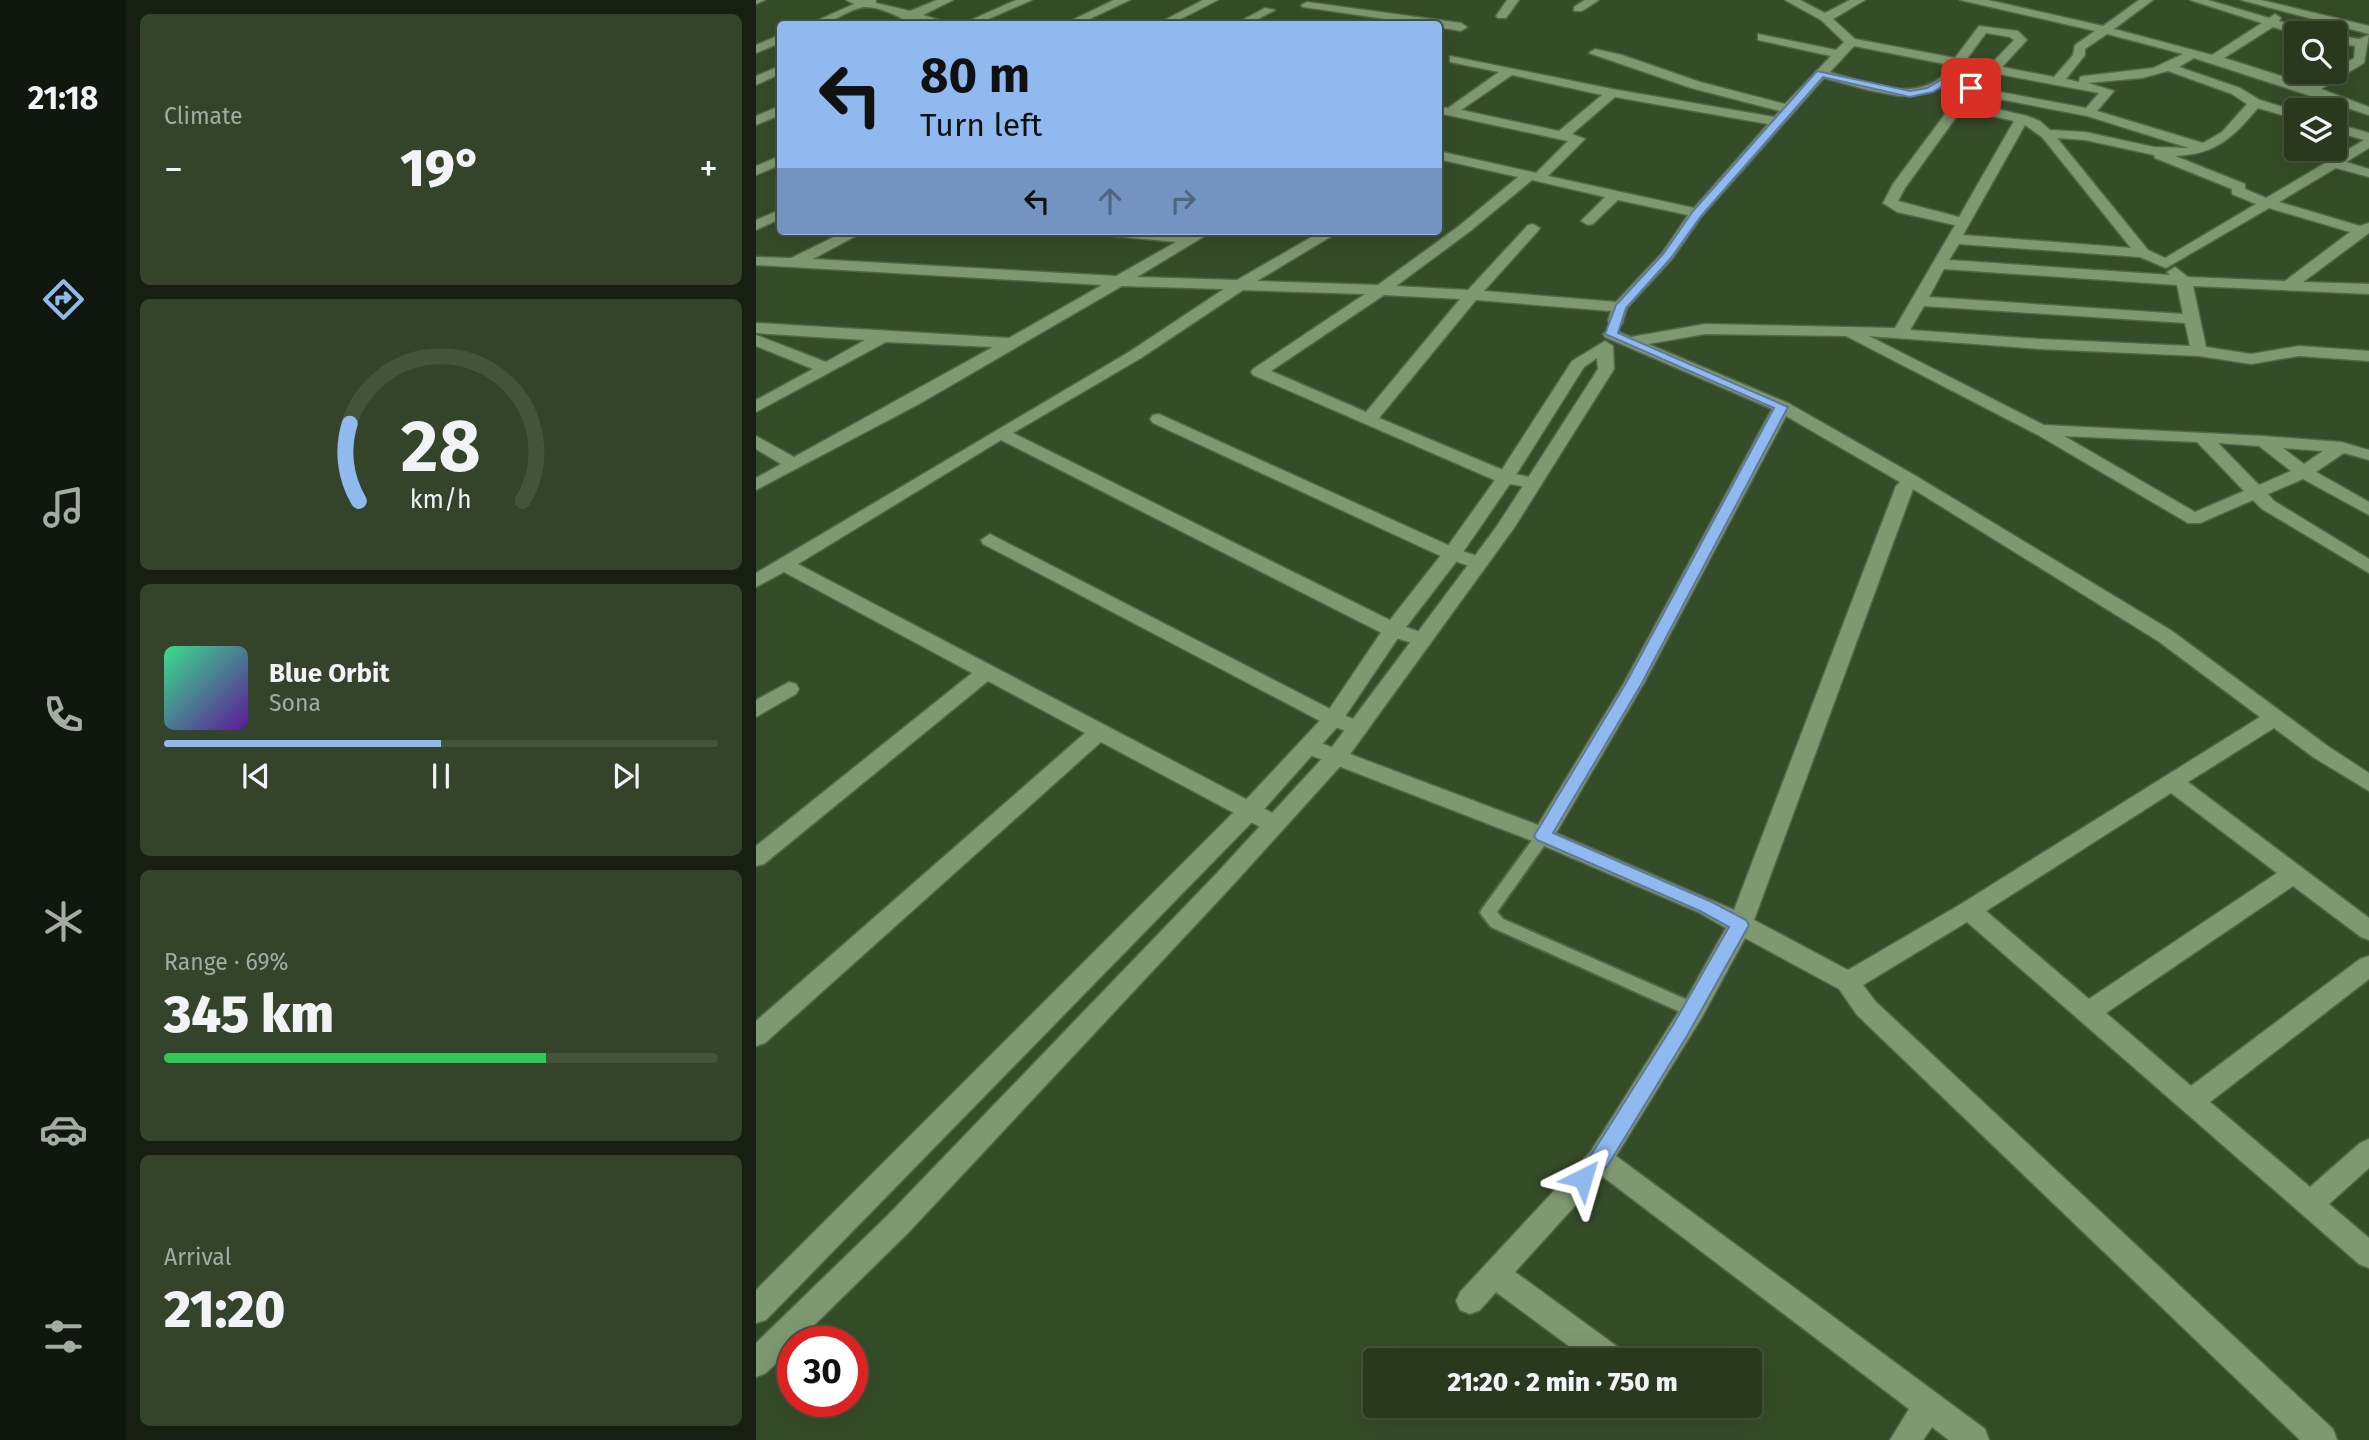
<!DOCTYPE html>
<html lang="en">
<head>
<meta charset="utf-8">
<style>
  :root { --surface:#28391e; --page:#34442b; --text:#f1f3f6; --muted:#a5aca4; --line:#44533c; --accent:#90b9f0 }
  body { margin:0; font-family:"Fira Sans",sans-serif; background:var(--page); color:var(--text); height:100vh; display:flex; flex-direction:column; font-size:26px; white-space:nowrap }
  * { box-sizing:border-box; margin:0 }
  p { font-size:23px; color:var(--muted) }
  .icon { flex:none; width:38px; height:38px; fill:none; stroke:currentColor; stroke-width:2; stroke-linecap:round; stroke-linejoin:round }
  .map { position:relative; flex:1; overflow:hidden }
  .drawer { display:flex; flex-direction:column; gap:14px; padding:14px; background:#161f10; width:630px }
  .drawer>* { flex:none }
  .banner { position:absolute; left:21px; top:21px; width:665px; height:214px; border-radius:7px; box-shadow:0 7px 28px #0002,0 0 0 2px var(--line); background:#90b9f0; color:#111; overflow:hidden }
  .controls { position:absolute; left:1528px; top:21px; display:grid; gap:14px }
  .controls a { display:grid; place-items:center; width:63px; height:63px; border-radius:7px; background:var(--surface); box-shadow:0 7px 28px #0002,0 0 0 2px var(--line); font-size:35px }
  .speed { position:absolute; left:21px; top:1326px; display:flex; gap:14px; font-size:35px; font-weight:700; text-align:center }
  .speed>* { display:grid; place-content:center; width:91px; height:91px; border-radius:50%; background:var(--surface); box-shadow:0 7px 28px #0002,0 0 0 2px var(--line); line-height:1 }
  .speed .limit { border:10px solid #d22; background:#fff; color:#111 }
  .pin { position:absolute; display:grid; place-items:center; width:60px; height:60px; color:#fff; margin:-30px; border-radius:14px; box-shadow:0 4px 10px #0006 }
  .me { position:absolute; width:77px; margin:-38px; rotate:40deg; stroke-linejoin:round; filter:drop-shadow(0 0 5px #0008) }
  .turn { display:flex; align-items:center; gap:24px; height:147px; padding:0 28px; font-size:32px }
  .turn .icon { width:91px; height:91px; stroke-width:2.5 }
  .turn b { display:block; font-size:49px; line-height:60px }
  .lanes { display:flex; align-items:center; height:66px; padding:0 28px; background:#0003; justify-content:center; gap:35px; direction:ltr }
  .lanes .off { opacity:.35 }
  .big { font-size:52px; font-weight:800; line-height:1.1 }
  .drawer .widget { flex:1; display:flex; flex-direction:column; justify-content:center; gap:10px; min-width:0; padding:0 24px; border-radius:10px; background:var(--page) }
  .drawer .dial { align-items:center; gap:0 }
  .dial svg { height:182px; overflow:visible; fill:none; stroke:var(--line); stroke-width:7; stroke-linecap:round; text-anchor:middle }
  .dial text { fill:var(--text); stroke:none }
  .song { display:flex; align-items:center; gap:21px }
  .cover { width:84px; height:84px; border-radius:10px; background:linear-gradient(135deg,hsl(150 70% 55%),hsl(270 70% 35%)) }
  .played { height:7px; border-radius:4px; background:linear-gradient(90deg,var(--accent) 50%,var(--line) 50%) }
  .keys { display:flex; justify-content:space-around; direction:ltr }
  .heat { display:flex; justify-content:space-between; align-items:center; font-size:38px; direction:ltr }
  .charge { height:10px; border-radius:5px; background:linear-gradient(90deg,#34c759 69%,var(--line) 0) }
  .trip { position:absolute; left:607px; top:1348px; width:399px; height:70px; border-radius:7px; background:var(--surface); box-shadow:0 7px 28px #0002,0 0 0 2px var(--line); font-weight:800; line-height:70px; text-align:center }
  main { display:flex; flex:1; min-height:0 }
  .menu { display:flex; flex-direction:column; width:126px; justify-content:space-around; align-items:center; background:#10170c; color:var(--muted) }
  .menu .icon { width:49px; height:49px }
  .menu .active { color:var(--accent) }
  .menu b { font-size:32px; color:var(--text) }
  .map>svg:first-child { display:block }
</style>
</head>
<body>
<main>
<nav class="menu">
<b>21:18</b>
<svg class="icon active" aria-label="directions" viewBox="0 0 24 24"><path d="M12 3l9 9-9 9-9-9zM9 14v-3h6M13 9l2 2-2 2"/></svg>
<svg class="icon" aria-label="music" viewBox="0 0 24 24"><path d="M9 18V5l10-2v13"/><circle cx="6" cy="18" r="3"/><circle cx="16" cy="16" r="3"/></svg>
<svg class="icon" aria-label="phone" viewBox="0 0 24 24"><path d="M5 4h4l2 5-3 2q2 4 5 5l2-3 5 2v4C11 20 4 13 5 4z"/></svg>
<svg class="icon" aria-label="climate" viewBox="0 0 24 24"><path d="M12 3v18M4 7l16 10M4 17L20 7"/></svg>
<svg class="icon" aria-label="car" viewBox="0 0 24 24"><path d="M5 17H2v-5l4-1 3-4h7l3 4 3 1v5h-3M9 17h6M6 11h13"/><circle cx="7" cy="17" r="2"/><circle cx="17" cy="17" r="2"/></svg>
<svg class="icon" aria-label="filters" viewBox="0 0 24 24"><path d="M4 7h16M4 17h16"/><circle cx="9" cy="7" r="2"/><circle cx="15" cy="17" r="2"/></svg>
</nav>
<section class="drawer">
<div class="widget"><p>Climate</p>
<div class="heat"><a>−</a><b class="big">19°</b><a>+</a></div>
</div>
<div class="widget dial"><svg viewBox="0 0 100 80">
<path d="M14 69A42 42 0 1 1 86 69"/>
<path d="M14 69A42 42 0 0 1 10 35" stroke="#90b9f0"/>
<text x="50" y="56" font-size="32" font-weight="700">28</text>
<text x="50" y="72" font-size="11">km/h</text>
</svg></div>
<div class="widget">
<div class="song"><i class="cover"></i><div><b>Blue Orbit</b><p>Sona</p></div></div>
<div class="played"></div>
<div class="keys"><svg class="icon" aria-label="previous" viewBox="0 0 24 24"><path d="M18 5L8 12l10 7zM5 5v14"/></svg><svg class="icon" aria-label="pause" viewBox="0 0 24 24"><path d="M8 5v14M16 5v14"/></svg><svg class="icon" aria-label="next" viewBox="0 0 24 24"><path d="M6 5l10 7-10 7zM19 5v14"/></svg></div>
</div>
<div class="widget"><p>Range · 69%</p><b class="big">345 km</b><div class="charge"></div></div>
<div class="widget"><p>Arrival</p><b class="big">21:20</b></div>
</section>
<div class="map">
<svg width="1613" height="1440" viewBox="0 0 1613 1440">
  <rect width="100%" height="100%" fill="#354c28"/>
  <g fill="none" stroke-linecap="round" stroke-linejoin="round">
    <defs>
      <path id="lane" d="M787,831L792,832L795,836L741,912L747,919L943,1005L945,1010L943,1015L937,1017L931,1015L735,927L724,913L726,909L782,832Z"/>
      <path id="street" d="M0,0H9L0,4Z
        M90,0H120V3L154,11L181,0H197L167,15L195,24L151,21C141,16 124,7 110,7C91,8 78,26 53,24L98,4Z
        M260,0H276L221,24H206Z
        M358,0H374L323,24H308Z
        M447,0H462L415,24H401Z
        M751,0H763L750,18H742L740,16Z
        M829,0H843L826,11H818V7Z
        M1029,0H1044L1069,13L1094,0H1109L1077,19L1099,39L1199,58L1223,26L1262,31L1271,40L1246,67L1298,77L1317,55L1319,45L1339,31L1204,0H1232L1347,26L1383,0H1397L1358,29L1456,55L1506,23L1434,0H1452L1513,18L1519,14L1525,18L1523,21L1557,33L1540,34L1517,27L1468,58L1554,85L1598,58L1599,46L1578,43V35L1603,39L1613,35L1608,63L1565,89L1613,107V115L1438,58L1423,67L1484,88L1504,100L1540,111V119L1502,108C1476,138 1461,154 1419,156L1489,184V189L1510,198L1608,140L1578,131V123L1613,133V148L1590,162L1613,169V177L1580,168L1523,202L1604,226L1613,223V233L1547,282L1613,284V294L1437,286L1450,347L1495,354L1543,346L1613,351V361L1543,356L1495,364L1443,356L1283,349L1113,336L1288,425L1507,436L1585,442L1613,450V460L1588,453L1560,472L1613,502V515L1547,479L1512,494L1518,501L1613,559V573L1506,509L1497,500L1444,523H1432L1282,435L1090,336L949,334L892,344L1032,403L1160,476L1416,631L1573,747L1613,773V791L1557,757L1518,728L1432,782L1613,918V940L1605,937L1537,886L1350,1013L1435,1086L1604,959L1613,956V979L1454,1102L1554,1187L1604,1143L1613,1139V1168L1573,1204L1613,1238V1268L1603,1264L1211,922L1107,985L1119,1001L1577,1429L1581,1440H1544L1101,1015L1083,989L989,938L946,1017L860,1156L1229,1429L1233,1440H1193L1176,1427L1167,1440H1134L1153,1409L846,1176L759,1272L866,1350L871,1360H832L740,1292L724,1310L714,1314L704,1310L700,1301L704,1292L835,1151L928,1003L970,928L942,912L779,842L546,752L543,747L546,742L554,740L562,742L782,825L868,683L1016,409L849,337L847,334L855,329L875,337L949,324L1139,328L1199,225L1141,212L1127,203L1137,184L1207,90L1189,85L1159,95L1143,96L1112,90L1068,78L946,216L916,259L871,308L866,324H854L852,321L855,311L720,300L623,418L754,473L783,479L786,483L783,487L777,488L743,482L497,375L495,372L497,369L609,294L487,290L385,358L257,433L644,625L673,635L676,640L673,645L666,646L630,635L245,440L42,564L526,818L529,824L526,830L518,832L510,830L345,742L9,1043L0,1046V1021L329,733L232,681L8,864L0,866V846L216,673L28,572L0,587V573L373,352L468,289L366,286L163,404L0,490V478L25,464L0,449V436L38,457L237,347L130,342L0,412V400L57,369L0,346V335L70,362L109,340L0,333V323L253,338L346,285L0,265V257L35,258L90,231H109L57,259L360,276L420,242L347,235L340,231L433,235L439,231H457L381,277L481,280L566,231H584L501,281L622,285L703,226L762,177L682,159V151L780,173L812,141L682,113V107L692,108L743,72L694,62V56L856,89L1018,117L1024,111L935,88L833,53L839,49L866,55L944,82L1029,104L1075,56L1002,40V34L1080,50L1088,42L1065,20ZM1230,33L1254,37L1258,40L1234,65L1210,60ZM1351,34L1427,54L1397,68L1328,76L1324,77L1323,82L1310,79L1329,55V49ZM1098,46L1194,65C1191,69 1188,75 1184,78C1155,102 1104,81 1074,72ZM1205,67L1343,93L1330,108L1228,89L1196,79ZM1412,71L1476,94L1491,104L1466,132L1447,143L1341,111L1358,91L1332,83L1386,78ZM756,75L846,95L803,131L705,110ZM1217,94L1331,116L1433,148L1398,147L1329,132L1294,130L1284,121L1271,116L1211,102ZM859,97L1012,124L938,208L792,176L829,139L816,134ZM1206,109L1258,121L1203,217L1142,201L1149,188ZM1269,125L1286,137L1375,248L1207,235ZM1301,138L1329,140L1398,155L1399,158L1476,189V194L1500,204L1409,258L1392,250ZM776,180L849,197L825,221L832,225L837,224L862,200L932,215L906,253L860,302L728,291L782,231L784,228L777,224L772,225L712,290L640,286L713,232ZM1513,208L1594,232L1529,281L1432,277L1419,267L1411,272L1414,275L1193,260L1203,244L1384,257L1410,268ZM1188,269L1421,285L1427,314L1173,297ZM628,295L704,299L610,412L515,371ZM1168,306L1429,323L1434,346L1283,339L1154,330ZM1030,416L1144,482L1140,486L978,910L800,833L888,683ZM1308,436L1441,442L1488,491L1439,512ZM1462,443L1503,446L1535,471L1503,485ZM1527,448L1567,451L1548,464ZM1157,489L1402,641L1504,717L1205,904L1092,970L998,920ZM1415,793L1521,873L1333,999L1230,911Z
        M1485,0H1505L1613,26V34Z
        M551,2L705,23L711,27L705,31L682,27V24H663L547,7L545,5Z
        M509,8L519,10L493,24H479Z
        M24,35V43L0,53V45Z
        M24,66V74L0,85V76Z
        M24,106V115L0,125V116Z
        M24,156V165L0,175V166Z
        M24,210V219L0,230V220Z
        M403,414L703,550L730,559L732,563L723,569L689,558L397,423L394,419L397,415Z
        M234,534L584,714L609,723L613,728L609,733L602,735L570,724L227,544L225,540Z
        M33,682L40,684L43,689L40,694L0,717V700Z"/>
      <path id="secondary" d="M849,341L857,346L858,369L758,528L589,761L476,886L152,1233L41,1342H37V1347L10,1373L0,1377V1343L132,1215L460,874L573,751L741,526L842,369L841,358L828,367L758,478L703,558L644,635L584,724L501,817L10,1320L0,1323V1290L485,805L570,714L630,625L689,550L741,477L816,361Z"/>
    </defs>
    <use href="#lane" stroke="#526747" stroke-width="4"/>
    <use href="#street" stroke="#526747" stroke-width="3"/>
    <use href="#secondary" stroke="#526747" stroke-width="3"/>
    <use href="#lane" fill="#7e9870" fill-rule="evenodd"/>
    <use href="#street" fill="#7e9870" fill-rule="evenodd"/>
    <use href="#secondary" fill="#7e9870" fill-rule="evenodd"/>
  </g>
  <path fill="#90b9f0" stroke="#5e789c" stroke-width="2" d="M1061,71L1154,91L1171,88L1188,78L1220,88L1215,91L1190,84L1177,92L1154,97L1067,77L945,216L915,258L870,308L862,333L1032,407L886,683L797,833L956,902L990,920L993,925L931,1036L852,1165L834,1184L827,1187L819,1184L816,1178L837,1152L917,1025L973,927L944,911L781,840L778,836L870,683L1018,408L849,334L860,305L907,254L937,211Z"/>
</svg>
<div class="controls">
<a><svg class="icon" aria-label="search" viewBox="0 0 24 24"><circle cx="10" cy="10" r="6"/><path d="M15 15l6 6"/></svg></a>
<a><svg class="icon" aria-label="layers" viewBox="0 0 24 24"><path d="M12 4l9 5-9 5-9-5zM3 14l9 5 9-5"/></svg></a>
</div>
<div class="speed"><div class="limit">30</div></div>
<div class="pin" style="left:1215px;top:88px;background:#d93025"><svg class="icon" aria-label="arrive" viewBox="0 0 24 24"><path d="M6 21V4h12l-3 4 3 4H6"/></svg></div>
<svg class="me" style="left:827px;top:1178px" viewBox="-20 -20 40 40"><path d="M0-17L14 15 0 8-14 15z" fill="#90b9f0" stroke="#fff" stroke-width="4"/></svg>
<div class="trip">21:20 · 2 min · 750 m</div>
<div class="banner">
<div class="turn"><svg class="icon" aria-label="left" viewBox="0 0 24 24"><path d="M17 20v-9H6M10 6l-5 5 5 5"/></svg><div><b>80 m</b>Turn left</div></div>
<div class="lanes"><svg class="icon" aria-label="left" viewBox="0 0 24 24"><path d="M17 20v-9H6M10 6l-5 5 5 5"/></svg><svg class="icon off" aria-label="ahead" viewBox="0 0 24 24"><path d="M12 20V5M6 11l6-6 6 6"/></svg><svg class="icon off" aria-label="right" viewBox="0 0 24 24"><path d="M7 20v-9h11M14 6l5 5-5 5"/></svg></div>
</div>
</div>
</main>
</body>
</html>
